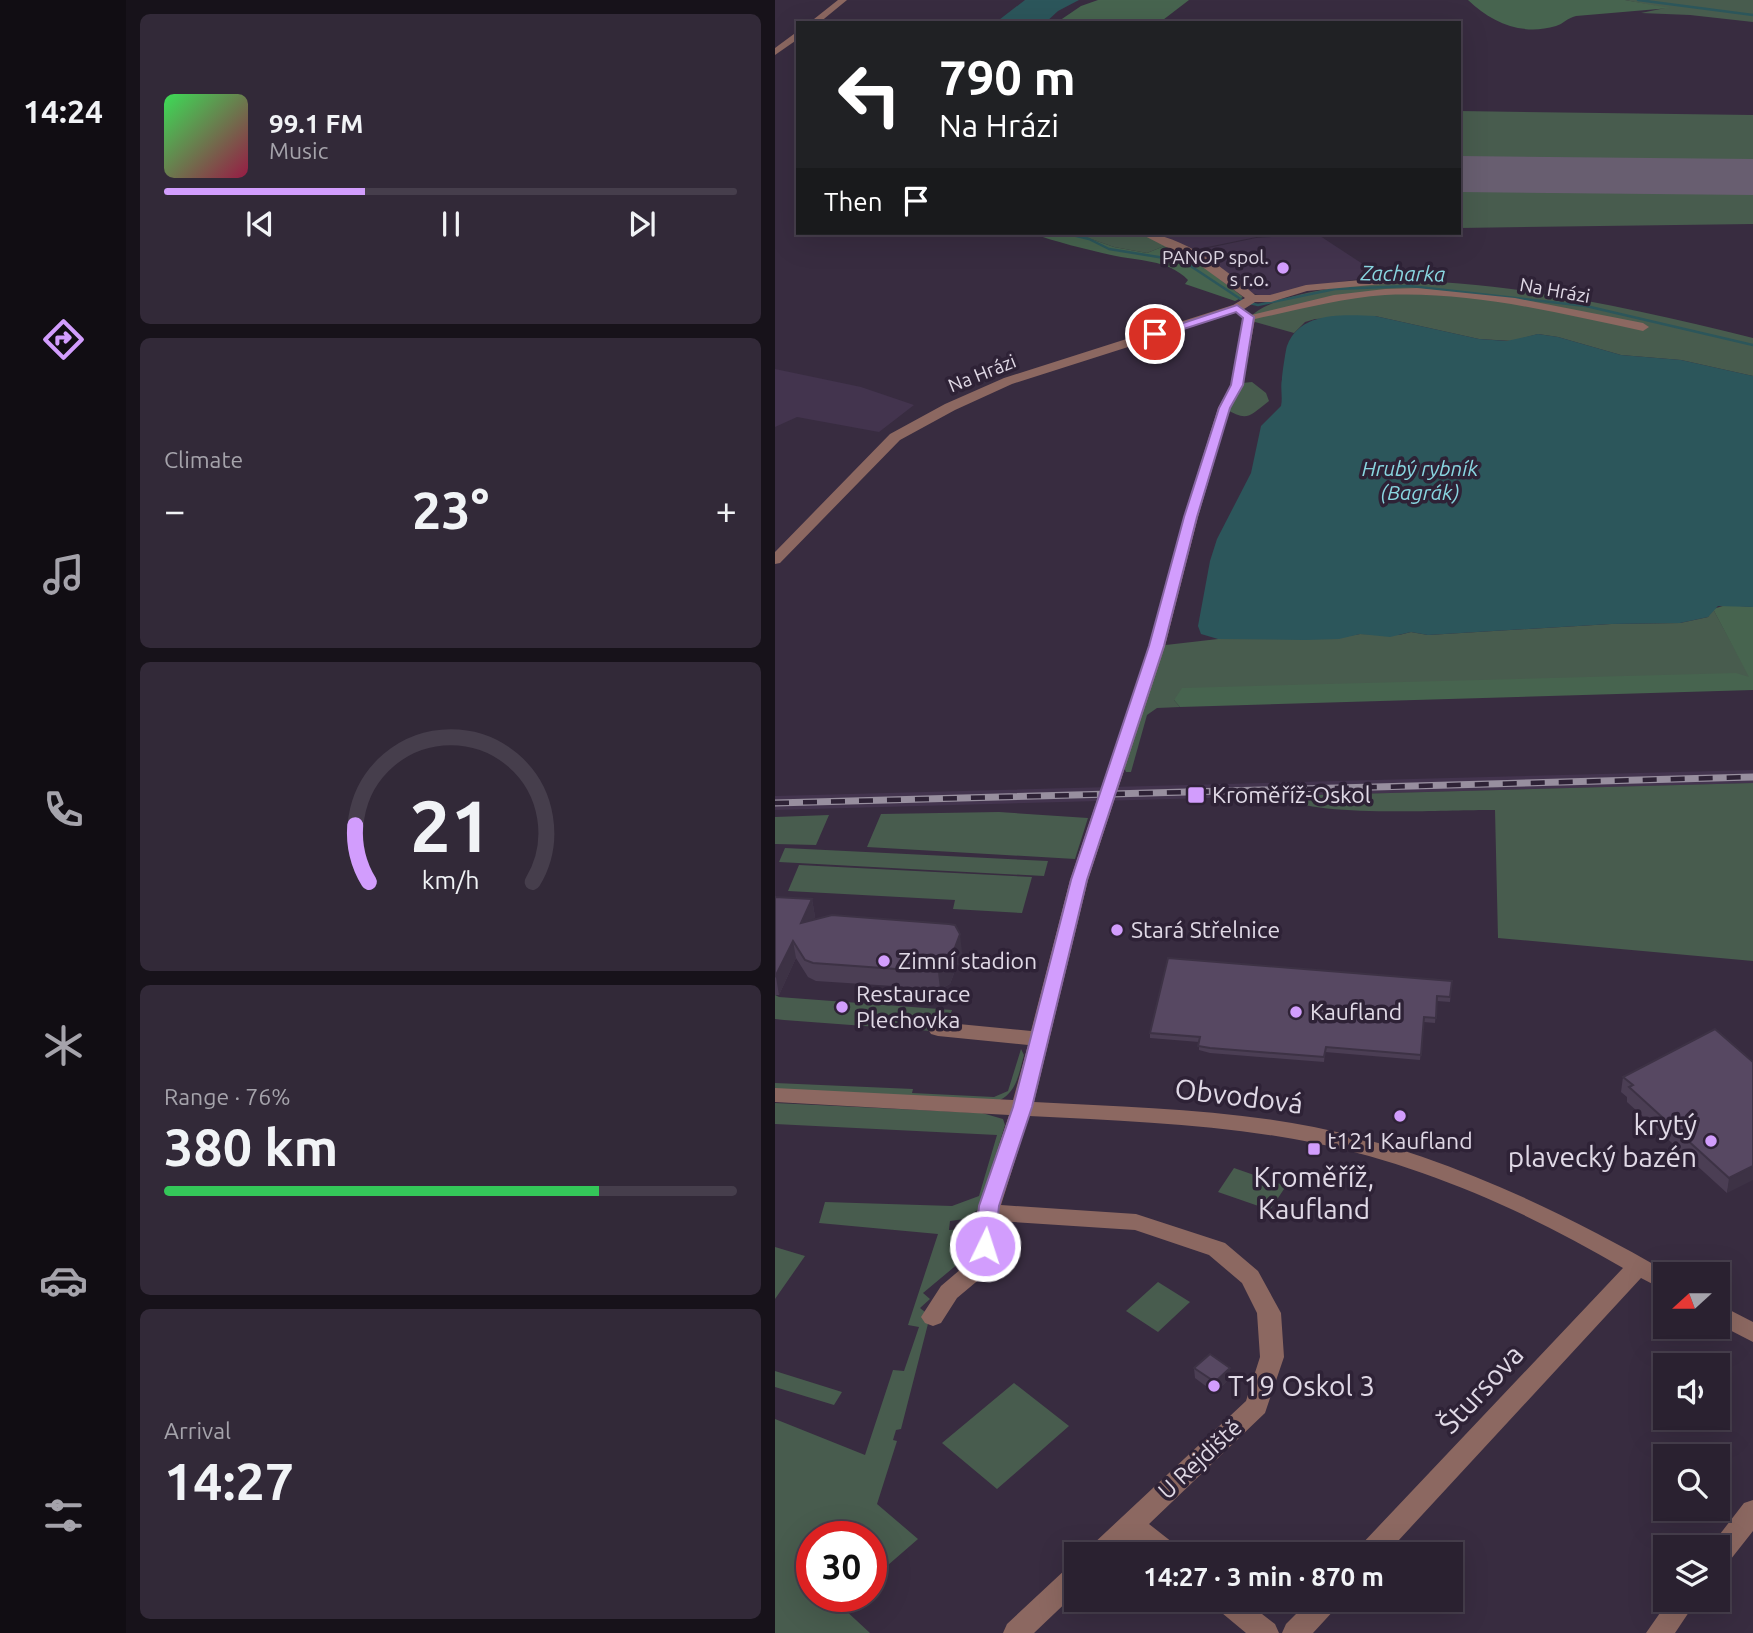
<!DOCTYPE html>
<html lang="en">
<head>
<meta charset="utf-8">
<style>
  :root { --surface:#2a2130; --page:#322938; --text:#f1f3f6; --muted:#a5a3ab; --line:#463e4c; --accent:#d29dfd }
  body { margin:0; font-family:Ubuntu,sans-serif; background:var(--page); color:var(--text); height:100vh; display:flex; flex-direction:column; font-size:26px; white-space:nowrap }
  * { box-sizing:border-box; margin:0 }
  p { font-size:23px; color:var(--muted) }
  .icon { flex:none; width:38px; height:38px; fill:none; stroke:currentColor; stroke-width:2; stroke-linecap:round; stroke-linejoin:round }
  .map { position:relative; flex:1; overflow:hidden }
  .details { display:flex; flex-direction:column; gap:14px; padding:14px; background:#17121a; width:649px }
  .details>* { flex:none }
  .top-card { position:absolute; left:21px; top:21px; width:665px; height:214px; border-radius:0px; box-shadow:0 7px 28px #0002,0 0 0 2px var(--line); background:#202124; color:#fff; overflow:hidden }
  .needle { width:46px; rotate:249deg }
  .fabs { position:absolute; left:878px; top:1262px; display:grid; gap:14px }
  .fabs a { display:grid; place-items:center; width:77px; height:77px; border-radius:0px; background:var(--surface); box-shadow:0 7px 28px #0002,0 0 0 2px var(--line); font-size:35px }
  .speed { position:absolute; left:21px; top:1521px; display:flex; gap:14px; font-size:35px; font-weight:700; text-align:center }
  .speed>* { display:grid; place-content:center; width:91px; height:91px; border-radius:50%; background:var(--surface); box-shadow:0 7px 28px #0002,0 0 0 2px var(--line); line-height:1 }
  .speed .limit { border:10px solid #d22; background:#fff; color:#111 }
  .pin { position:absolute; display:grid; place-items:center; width:60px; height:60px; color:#fff; margin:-30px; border:4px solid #fff; border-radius:50%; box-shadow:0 2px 7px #0007 }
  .me { position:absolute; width:77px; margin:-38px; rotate:4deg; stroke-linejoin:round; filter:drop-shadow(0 0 5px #0008) }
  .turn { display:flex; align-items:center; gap:24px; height:147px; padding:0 28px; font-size:32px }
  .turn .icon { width:91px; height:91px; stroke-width:2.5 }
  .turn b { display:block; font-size:49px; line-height:60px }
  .then { display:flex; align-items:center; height:66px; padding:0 28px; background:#0003; gap:14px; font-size:26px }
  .big { font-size:52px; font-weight:700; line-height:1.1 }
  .details .widget { flex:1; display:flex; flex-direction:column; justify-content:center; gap:10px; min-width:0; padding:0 24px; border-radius:10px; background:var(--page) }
  .details .dial { align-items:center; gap:0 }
  .dial svg { height:182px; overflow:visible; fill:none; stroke:var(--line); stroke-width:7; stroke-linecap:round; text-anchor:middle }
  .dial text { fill:var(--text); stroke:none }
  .song { display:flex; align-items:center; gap:21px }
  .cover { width:84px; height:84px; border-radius:10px; background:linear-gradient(135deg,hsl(130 70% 55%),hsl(340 70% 35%)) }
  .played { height:7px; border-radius:4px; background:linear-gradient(90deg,var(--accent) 35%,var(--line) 35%) }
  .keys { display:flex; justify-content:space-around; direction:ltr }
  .heat { display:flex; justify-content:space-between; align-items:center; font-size:38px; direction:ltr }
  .charge { height:10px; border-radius:5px; background:linear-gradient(90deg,#34c759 76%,var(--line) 0) }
  .trip { position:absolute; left:289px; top:1542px; width:399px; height:70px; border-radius:0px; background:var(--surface); box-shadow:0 7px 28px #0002,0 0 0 2px var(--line); font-weight:700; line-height:70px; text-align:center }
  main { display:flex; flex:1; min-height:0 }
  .tabs { display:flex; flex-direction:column; width:126px; justify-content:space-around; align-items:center; background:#110d13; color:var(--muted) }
  .tabs .icon { width:49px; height:49px }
  .tabs .on { color:var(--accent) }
  .tabs b { font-size:32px; color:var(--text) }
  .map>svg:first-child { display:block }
</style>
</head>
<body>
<main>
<nav class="tabs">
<b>14:24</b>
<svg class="icon on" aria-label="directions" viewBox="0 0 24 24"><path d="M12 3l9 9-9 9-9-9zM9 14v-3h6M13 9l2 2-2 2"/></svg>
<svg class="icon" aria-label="music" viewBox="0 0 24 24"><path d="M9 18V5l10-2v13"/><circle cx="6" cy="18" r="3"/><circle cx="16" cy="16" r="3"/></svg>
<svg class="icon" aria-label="phone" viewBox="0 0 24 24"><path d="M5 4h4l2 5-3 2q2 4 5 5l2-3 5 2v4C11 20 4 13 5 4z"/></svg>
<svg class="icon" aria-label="climate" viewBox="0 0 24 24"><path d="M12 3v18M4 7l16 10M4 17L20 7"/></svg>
<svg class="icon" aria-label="car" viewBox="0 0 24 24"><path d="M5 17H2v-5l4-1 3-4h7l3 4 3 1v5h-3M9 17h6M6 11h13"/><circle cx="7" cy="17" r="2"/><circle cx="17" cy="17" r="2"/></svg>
<svg class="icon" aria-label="filters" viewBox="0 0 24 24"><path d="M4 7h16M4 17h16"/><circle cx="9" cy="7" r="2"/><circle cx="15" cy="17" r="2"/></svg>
</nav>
<section class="details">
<div class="widget">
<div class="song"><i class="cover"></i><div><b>99.1 FM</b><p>Music</p></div></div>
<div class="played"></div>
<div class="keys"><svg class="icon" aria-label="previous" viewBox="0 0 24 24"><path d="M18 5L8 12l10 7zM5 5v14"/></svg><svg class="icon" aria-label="pause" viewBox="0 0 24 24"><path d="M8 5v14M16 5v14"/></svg><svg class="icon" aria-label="next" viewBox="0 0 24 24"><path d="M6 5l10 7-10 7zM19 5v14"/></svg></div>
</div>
<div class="widget"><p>Climate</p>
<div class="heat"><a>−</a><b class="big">23°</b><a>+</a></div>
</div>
<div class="widget dial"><svg viewBox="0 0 100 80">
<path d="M14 69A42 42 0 1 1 86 69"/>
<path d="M14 69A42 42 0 0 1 8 44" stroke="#d29dfd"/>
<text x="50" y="56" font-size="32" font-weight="700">21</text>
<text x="50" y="72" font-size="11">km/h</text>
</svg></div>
<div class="widget"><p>Range · 76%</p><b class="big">380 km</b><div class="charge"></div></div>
<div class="widget"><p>Arrival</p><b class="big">14:27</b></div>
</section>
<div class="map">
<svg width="978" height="1633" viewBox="0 0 978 1633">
  <rect width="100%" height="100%" fill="#382c40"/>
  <path fill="#43344e" d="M363,233H526L491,235L418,250L392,245Z
    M542,234L606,276L528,287L493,297L472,292L419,251L481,238Z
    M0,369L86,387L139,405L104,432L22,417L0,427Z
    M978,770V783L0,810V796Z"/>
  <path fill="#485c4e" d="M850,0H978V22L915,15L866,13L890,8Z
    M684,111L978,115V169L684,166Z
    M684,181L978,184V224L684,228Z
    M299,233H363L392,245L372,253L339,247Z
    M618,280C739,282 861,309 978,338V376L906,360L846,355L783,337L763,334L737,341L704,339L600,316L540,319L530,322L519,333L473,320C490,293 586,284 618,280Z
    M477,382L491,393L494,401C473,417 473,422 449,408L467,383Z
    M938,609L975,677L399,700L405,707L382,708L372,715L356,772H351L345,759L382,646L443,639H557L585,634L624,635L636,632L653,635L836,624L905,623L933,617Z
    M978,783V961L723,938L720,810C675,809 538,819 506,796Z
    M224,812L313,818L300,859L92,847L106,814Z
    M54,815L41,845L0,844V817Z
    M10,848L273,861L269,876L4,862Z
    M24,865L257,877L247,913L178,909L180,900L13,891Z
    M0,995L4,997L177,1010L170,1032L9,1020L0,1019Z
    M246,1049L249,1055C244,1073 242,1091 225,1100L0,1091V1083L138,1089L137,1093L219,1097L233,1091Z
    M0,1103L207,1113L228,1119L230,1125L204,1209L189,1219L175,1221L174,1230L191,1229L201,1234L202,1248L148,1293L155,1299L145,1308L155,1316L126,1429L121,1430L118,1440L122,1441L102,1504L143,1539L105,1572L101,1568L96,1573V1536H37V1596H77L68,1608L95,1633H0V1419L90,1455L118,1370L129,1371L144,1327L133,1325L163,1234L44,1223L50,1202L177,1206L204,1196L222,1135L0,1124Z
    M459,1168L511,1186L495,1210L443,1192Z
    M0,1247L30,1256L0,1299Z
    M383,1282L415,1302L383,1332L351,1311Z
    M0,1371L67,1392L59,1405L0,1387Z
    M239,1383L294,1426L222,1489L167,1443Z"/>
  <path fill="#47644f" d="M323,0H414L384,23H281L306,6Z
    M693,0H850L895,8L801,16C792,18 788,24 781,26C747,36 717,23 693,0Z
    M256,233H299L339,247L372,253L392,245L408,251L468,297L460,301L410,284L413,280C393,259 362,261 336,255C310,249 281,242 256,233Z
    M951,605L978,607V690L405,707L399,700L407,688L961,673L974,677L938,609Z"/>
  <path fill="#2c565b" d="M250,0H304L283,11L270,23H220Z
    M600,316L704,339L732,341L763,334L783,337L846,355L906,360L978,376V607L943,606L933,617L905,623L836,624L653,635L636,632L615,637L585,634L564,639L530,640L443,639L426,634L423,626L435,561L442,539L476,473L486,426L506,406C508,397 505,388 507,379C507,375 511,348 512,346C525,311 568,315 600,316Z"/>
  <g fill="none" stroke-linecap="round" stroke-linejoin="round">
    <path stroke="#2c565b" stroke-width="2.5" d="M863,0L978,15
      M289,233L314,239L334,249L408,261L470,302L483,305L560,289L635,286L811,306L978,345"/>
    <path fill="#685e70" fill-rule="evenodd" d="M684,156L978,159V195L684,192Z"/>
    <path fill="#8c6861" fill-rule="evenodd" d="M63,0H72L44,23H34Z
      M23,31V39L0,55V48Z
      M364,233C406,233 450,269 480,295H495L531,285L618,277L624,280L618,283L532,291L496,302H480L466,311L237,384L180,410L125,440L5,563L0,564V552L115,434L170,404L229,378L458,305L470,298L422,263Z
      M642,288L740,298L868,323L874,327L868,331C784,313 697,291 610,295C566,298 523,310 480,319L468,385L455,408L423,517L390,646L313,880L259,1102C352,1107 447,1109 539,1127C666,1153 784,1210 896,1274H891V1291L866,1278L611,1554H581L585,1546L848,1268C753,1212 648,1165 540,1143C446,1124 350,1121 254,1116L226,1205L361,1214L450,1243L483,1271L506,1313L509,1357L490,1413L374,1524L402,1546L406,1554H374L357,1540L342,1554H312L316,1546L471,1401L485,1357L482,1313L467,1283L434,1255L360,1230L224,1221L222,1261L219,1267L182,1298L166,1323L158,1326L150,1323L146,1317L166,1286L200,1257L202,1212L234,1115L0,1102V1088L238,1100L253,1045L163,1036L156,1034L153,1029L156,1024L163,1022L256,1031L295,880L374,646L409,517L443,408L456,385L468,317L559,295L610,289Z
      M943,1304L978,1322V1342L943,1324Z
      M978,1500V1531L952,1564L943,1567V1547H935L969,1503Z
      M301,1564V1593L259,1633H228L232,1624L292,1568Z
      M437,1600H469L500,1624L504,1633H471L441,1608Z
      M535,1600H565L561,1608L538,1633H507L511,1624Z
      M894,1600H922L900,1633H871Z"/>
    <defs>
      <path id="rail" d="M0,803L978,777"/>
    </defs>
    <use href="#rail" stroke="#988f9f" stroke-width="7"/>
    <use href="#rail" stroke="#2e2236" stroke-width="4.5" stroke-dasharray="14" stroke-linecap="butt"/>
  </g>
  <path fill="#4b3e54" d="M0,897L37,899L40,917L38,920L187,952L175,984L165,989L41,981L33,977L21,958L4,995H0Z
    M677,981L675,1002L662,1001L660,1023L649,1022L645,1060L550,1052L549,1062L435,1053L424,1050V1042L375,1038V1033Z
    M978,1062L952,1193L852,1102V1097L846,1092L848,1077Z
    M419,1368L455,1378L440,1393L420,1378Z"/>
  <path fill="#3d3245" d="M37,899L40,917L29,941L26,923Z
    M185,934L187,952L175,984L165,989L163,972Z
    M18,941L21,958L4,995L1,977Z
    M978,1166V1180L952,1193L954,1178Z
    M455,1368V1378L440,1393V1382Z"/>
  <path fill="#574862" stroke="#3d3245" stroke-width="2" d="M0,897L37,899L26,923L57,915L174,924L180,925L185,934L173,966L163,972L38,963L30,960L18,941L0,977Z
    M393,958L677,981L675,997L662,996L661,1018L649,1017L646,1055L551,1047L549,1057L435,1048L423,1046L425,1037L375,1033Z
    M940,1029L978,1062V1166L954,1178L854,1087L858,1085L848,1077Z
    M435,1354L455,1368L440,1382L419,1368Z"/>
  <path fill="#d29dfd" stroke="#8866a4" stroke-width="2" d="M462,305L479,317L468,385L455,408L422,517L389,646L312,880L257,1107L224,1206L220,1246L218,1251L210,1254L203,1251L200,1246L204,1206L238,1107L296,880L374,646L409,517L444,408L456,385L468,318L461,312L384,337L375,334Z"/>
  <g fill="#d29dfd" stroke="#2e2236" stroke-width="2.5">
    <circle cx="508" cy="268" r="7"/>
    <rect x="412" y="786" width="18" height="18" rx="3.5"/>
    <circle cx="342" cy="930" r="7"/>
    <circle cx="109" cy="961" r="7"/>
    <circle cx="67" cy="1007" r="7"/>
    <circle cx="521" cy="1012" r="7"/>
    <circle cx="625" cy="1116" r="7"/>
    <circle cx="936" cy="1141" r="7"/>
    <rect x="532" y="1142" width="14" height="14" rx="3.5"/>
    <circle cx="439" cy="1386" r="7"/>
  </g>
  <g text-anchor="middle" stroke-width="7" stroke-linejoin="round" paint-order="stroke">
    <g font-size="19" fill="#e0d9e6" stroke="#2e2236" text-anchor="end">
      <text x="494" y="264">PANOP spol.<tspan x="494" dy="22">s r.o.</tspan></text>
    </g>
    <g font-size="19" fill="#e0d9e6" stroke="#2e2236">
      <text transform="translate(780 290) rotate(10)" y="7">Na Hrázi</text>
      <text transform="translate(207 373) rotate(-22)" y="7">Na Hrázi</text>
    </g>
    <g font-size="21" font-style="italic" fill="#89d6e0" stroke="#2e2236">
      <text transform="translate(628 274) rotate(1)" y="7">Zacharka</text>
      <text x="645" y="476">Hrubý rybník<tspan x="645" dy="24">(Bagrák)</tspan></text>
    </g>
    <g font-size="23" fill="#e0d9e6" stroke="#2e2236" text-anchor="start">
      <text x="437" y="803">Kroměříž-Oskol</text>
      <text x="356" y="938">Stará Střelnice</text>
      <text x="123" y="969">Zimní stadion</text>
      <text x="81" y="1002">Restaurace<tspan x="81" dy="26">Plechovka</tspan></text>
      <text x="535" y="1020">Kaufland</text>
      <text x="625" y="1149" text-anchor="middle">t121 Kaufland</text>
    </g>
    <g font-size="23" fill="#e0d9e6" stroke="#2e2236">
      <text transform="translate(425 1459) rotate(-43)" y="8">U Rejdiště</text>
    </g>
    <g font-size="28" fill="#e0d9e6" stroke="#2e2236">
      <text transform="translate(464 1096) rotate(7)" y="10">Obvodová</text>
      <text transform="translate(706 1389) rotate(-47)" y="10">Štursova</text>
    </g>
    <g font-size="28" fill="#e0d9e6" stroke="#2e2236" text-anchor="end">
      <text x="922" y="1135">krytý<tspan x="922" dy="32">plavecký bazén</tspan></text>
      <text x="539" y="1187" text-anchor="middle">Kroměříž,<tspan x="539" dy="32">Kaufland</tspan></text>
      <text x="453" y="1396" text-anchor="start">T19 Oskol 3</text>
    </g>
  </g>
</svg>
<div class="fabs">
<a><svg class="needle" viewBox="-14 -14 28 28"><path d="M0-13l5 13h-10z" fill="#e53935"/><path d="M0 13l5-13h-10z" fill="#a5a3ab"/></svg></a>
<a><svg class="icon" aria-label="sound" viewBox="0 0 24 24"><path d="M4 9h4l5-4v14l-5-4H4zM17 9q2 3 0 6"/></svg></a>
<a><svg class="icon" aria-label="search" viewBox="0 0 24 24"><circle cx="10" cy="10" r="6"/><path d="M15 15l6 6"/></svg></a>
<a><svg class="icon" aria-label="layers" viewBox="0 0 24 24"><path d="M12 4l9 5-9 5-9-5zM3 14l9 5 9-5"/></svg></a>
</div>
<div class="speed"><div class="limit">30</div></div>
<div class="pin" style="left:380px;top:334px;background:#d93025"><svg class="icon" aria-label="arrive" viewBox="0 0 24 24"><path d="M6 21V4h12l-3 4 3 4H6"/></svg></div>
<svg class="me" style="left:210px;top:1246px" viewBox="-20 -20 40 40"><circle r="17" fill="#d29dfd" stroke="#fff" stroke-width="3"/><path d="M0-11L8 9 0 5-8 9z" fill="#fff"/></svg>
<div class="trip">14:27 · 3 min · 870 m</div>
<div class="top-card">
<div class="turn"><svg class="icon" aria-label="left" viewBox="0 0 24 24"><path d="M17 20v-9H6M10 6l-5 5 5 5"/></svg><div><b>790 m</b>Na Hrázi</div></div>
<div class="then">Then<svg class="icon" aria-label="arrive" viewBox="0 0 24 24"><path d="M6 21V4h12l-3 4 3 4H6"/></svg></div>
</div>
</div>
</main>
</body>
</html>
